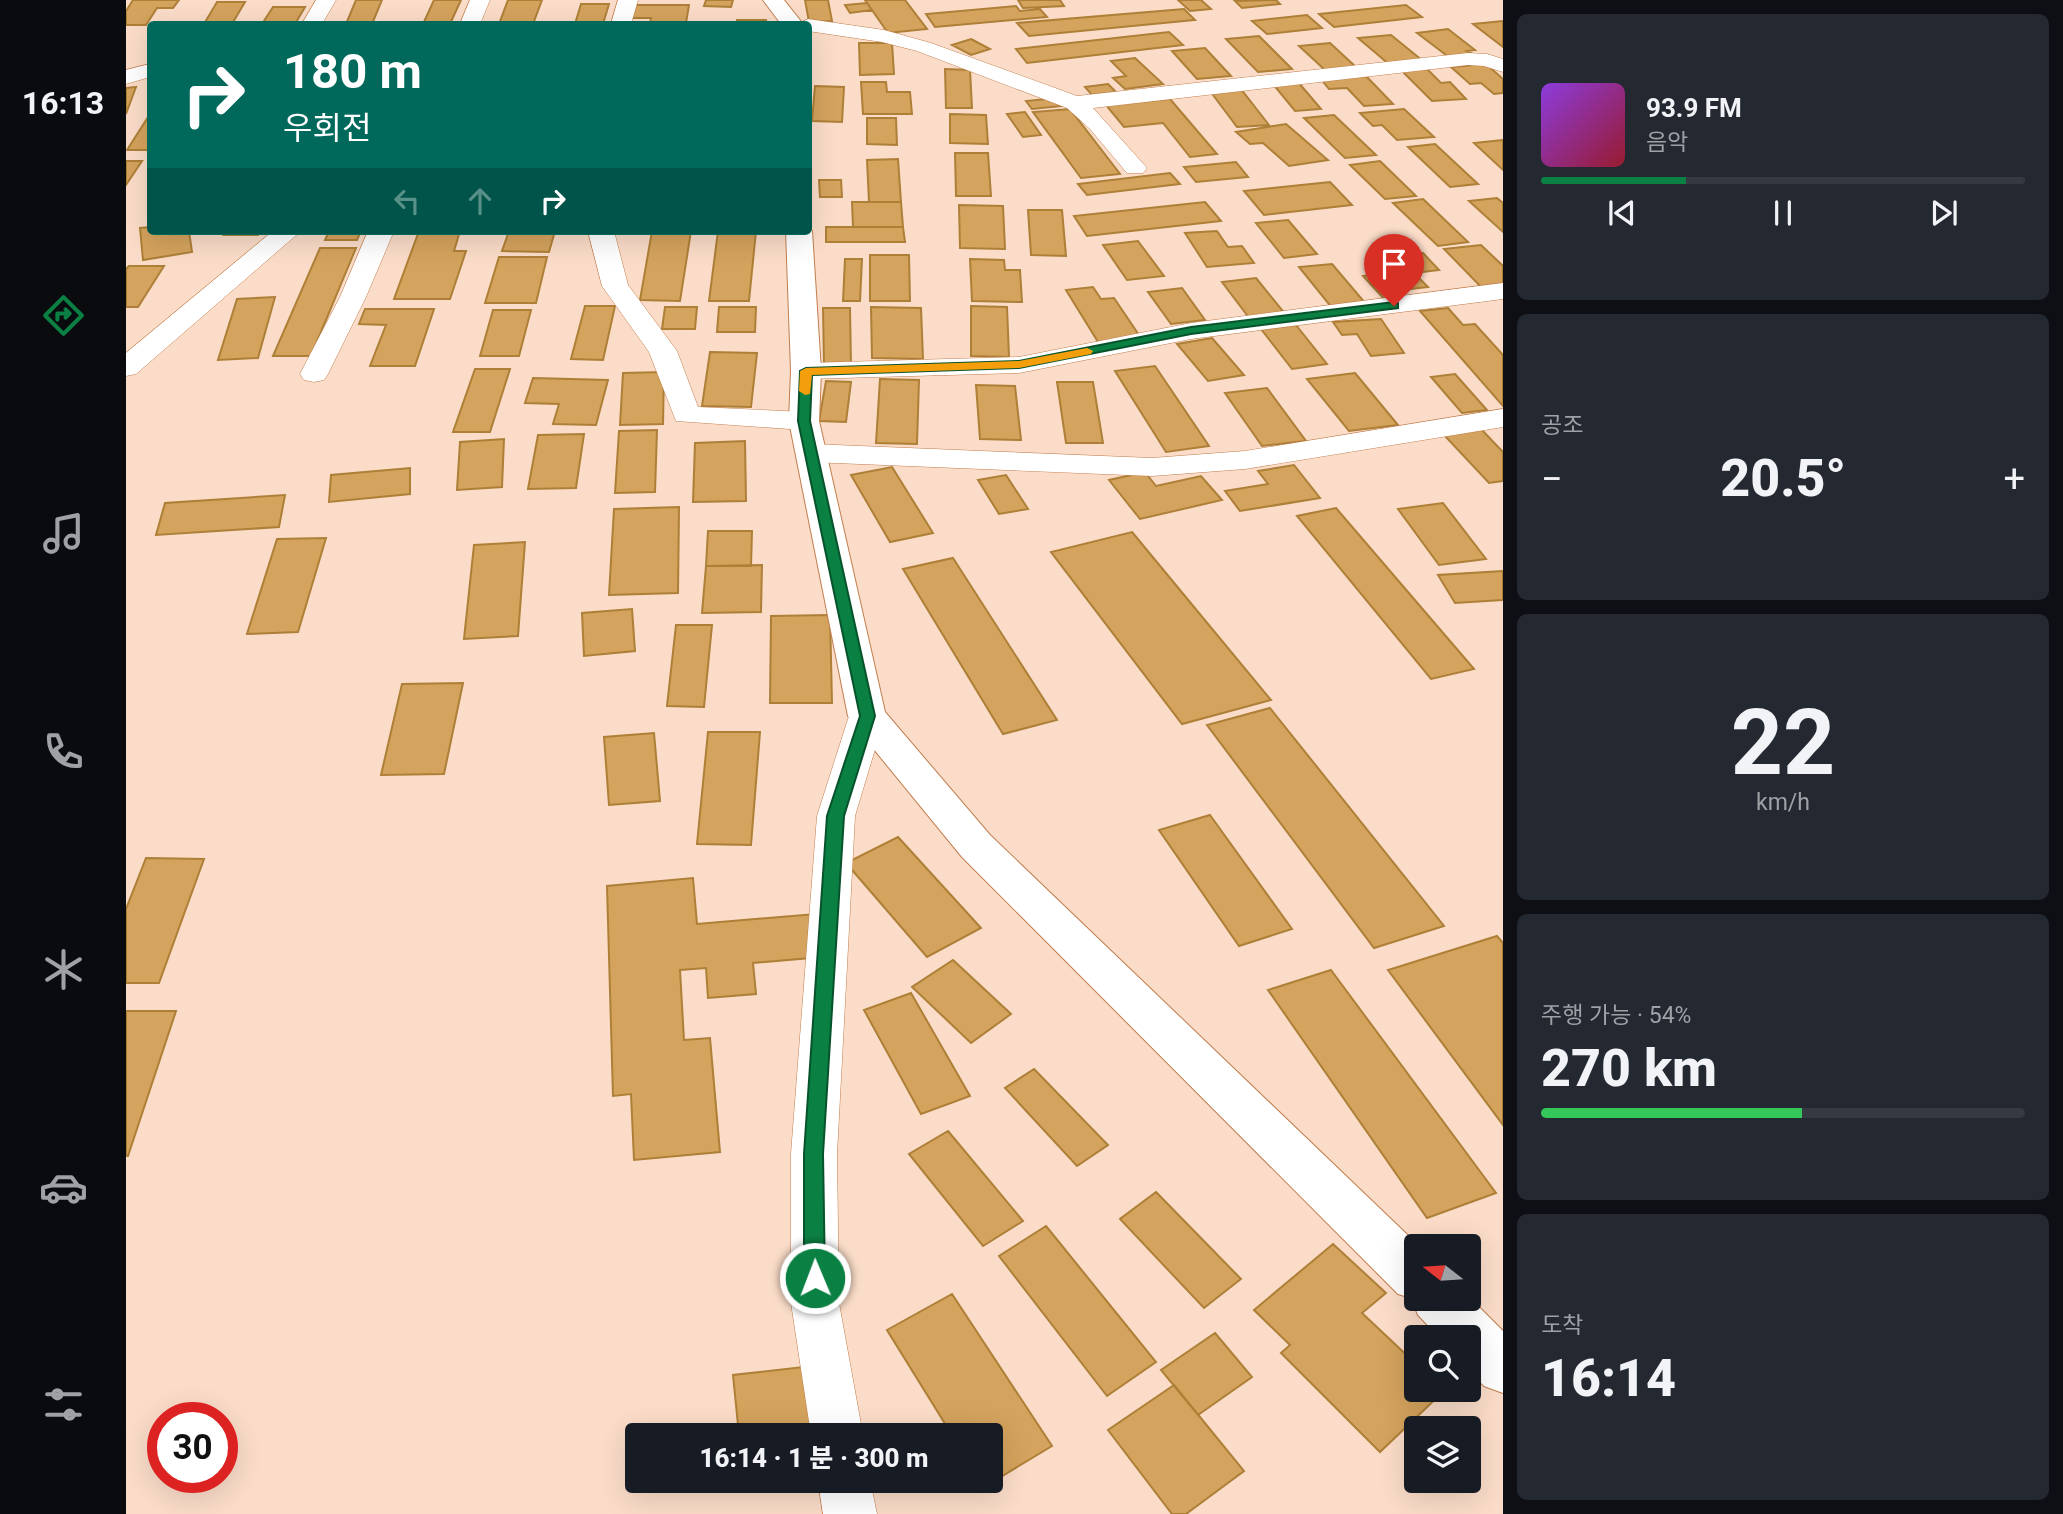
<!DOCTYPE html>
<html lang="ko">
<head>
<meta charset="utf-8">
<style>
  :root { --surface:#171b24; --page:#242831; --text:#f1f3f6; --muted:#9ea1a6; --line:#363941; --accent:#0b8043 }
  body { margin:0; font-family:Roboto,"Noto Sans KR",sans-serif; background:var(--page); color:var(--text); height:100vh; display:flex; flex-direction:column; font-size:26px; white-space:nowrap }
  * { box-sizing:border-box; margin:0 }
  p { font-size:23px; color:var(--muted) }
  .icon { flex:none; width:38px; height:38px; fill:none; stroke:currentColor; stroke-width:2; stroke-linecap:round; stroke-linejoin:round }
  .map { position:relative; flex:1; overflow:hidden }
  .side { display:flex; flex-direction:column; gap:14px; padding:14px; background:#0d0f14; width:560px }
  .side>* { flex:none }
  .top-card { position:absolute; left:21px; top:21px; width:665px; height:214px; border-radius:7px; box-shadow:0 7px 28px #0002; background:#00695c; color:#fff; overflow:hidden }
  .needle { width:46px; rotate:287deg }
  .fabs { position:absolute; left:1278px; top:1234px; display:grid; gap:14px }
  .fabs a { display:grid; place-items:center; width:77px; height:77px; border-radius:7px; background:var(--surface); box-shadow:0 7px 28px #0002; font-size:35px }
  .speed { position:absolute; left:21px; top:1402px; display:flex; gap:14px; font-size:35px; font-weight:700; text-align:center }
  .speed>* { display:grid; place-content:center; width:91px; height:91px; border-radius:50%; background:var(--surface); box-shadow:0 7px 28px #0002; line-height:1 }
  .speed .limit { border:10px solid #d22; background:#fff; color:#111 }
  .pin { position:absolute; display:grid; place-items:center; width:60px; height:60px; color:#fff; margin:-72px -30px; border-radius:50% 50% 50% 0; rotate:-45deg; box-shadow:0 0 7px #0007 }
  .pin .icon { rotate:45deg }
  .me { position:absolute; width:77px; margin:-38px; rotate:359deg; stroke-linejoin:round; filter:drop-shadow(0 0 5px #0008) }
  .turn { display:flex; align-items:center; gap:24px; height:147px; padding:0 21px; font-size:32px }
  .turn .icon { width:91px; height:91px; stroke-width:2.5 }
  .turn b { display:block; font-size:49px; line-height:60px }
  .lanes { display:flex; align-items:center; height:66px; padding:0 21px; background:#0003; justify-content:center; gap:35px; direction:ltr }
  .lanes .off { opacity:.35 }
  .big { font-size:52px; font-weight:800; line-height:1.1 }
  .side .widget { flex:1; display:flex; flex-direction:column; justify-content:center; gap:10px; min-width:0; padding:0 24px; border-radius:10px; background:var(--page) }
  .side .dial { align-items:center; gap:0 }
  .dial b { font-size:91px; line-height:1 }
  .song { display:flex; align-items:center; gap:21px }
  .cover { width:84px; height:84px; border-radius:10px; background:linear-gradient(135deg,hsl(270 70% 55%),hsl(350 70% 35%)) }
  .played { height:7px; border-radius:4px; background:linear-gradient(90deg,var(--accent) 30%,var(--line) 30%) }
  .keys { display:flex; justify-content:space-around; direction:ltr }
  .heat { display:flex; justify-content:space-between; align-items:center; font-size:38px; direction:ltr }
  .charge { height:10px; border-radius:5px; background:linear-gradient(90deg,#34c759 54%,var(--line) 0) }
  .trip { position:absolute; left:499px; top:1423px; width:378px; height:70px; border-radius:7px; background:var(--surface); box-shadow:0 7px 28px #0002; font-weight:800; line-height:70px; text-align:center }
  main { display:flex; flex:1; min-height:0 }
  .tab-bar { display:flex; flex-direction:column; width:126px; justify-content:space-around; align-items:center; background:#090b0e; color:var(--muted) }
  .tab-bar .icon { width:49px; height:49px }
  .tab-bar .active { color:var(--accent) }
  .tab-bar b { font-size:32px; color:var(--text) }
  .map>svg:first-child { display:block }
</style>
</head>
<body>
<main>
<nav class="tab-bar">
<b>16:13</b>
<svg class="icon active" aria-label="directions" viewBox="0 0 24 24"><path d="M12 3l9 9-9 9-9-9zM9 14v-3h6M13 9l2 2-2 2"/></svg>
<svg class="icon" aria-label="music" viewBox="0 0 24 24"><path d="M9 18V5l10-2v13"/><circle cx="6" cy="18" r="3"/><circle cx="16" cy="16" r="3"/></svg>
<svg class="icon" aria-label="phone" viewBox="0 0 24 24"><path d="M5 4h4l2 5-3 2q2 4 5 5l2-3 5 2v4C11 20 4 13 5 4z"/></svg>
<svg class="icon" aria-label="climate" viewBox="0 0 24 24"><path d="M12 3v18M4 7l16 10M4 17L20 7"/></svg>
<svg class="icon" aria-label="car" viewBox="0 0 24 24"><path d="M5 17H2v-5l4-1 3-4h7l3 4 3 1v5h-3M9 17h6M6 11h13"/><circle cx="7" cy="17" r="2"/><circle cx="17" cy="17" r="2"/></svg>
<svg class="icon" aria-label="filters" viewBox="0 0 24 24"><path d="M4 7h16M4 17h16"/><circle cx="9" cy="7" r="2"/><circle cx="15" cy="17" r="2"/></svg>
</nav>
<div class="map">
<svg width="1377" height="1514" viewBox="0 0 1377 1514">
  <rect width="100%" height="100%" fill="#fadcc8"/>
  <path fill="#d4a35d" stroke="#ae7f37" stroke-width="2" d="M7,0H53L47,8H31L20,25H0V11Z
    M230,0H256L246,24H220Z
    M308,0H335L324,24H297Z
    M382,0H416L407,24H373Z
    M580,0H607L605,7L578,6Z
    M679,0H702L706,21L683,22Z
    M739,0H779L801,29L762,33Z
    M892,0H934L938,6L897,8Z
    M1052,0H1075L1085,9L1064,11Z
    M1150,0L1154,4L1116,8L1109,1Z
    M91,2H119L106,24H78Z
    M741,3L746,10L724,13L719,5Z
    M455,4H483L477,24H449Z
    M507,5H563L560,23H524L525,18H504Z
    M1280,5L1296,17L1208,27L1193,14Z
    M890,6L894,11L914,9L921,17L809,27L800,14Z
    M147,7H179L169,24H136Z
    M1058,9L1069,20L903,36L891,23Z
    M1181,15L1196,28L1141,34L1126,21Z
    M611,20H640L641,24H611Z
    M1377,21V47L1347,24Z
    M1322,29L1349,50L1341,51L1348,55L1324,58L1291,33Z
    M1043,32L1057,45L901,63L890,49Z
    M1265,35L1297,61L1264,65L1232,38Z
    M1133,36L1166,69L1132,72L1100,39Z
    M845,39L864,49L845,55L826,45Z
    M733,43H766L768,74L734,75Z
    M1204,43L1231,68L1200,71L1173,46Z
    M1079,48L1105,76L1071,79L1046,51Z
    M1009,58L1037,84L999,89L987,78L1000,76L985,61Z
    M1360,64L1377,79V93L1368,94L1355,83L1344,84L1325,67Z
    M1300,68L1315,83L1324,82L1340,99L1306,101L1275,70Z
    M819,69L844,70L846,108H820Z
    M1240,76L1267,104L1238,106L1221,88L1203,89L1195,79Z
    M735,82H760L761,92H784L786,114H737Z
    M1172,82L1195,109L1169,111L1147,84Z
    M982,84L990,92L966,95L959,87Z
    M689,86L718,87L716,122L686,121Z
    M10,87L0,114V88Z
    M1115,89L1143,125L1111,127L1084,91Z
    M930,98L936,106L906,109L900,101Z
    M1044,99L1091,154L1064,157L1037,123L998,127L980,105Z
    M944,109L994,174L955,178L907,112Z
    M1278,109L1308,137L1271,140L1256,125L1247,126L1234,113Z
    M899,112L915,135L897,137L881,114Z
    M24,114V150H1Z
    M824,114L860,115L862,144L824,143Z
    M1208,115L1250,155L1219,158L1178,118Z
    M741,118H770L771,145L741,144Z
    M1160,124L1202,160L1163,166L1137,143L1124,144L1110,132Z
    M1377,140V170L1348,143Z
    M1309,144L1352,184L1324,187L1282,147Z
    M829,153H862L865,196H830Z
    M772,159L775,202H743L741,160Z
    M0,161H16L0,185Z
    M1254,161L1290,196L1259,199L1224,165Z
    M1110,162L1122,177L1070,182L1058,167Z
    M1044,173L1054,184L961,195L952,184Z
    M693,180H715L716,197H694Z
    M1204,182L1226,205L1138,215L1118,191Z
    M1371,198L1377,203V232L1343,201Z
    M1297,199L1342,242L1312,246L1267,203Z
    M726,202H775L777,227H727Z
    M1079,202L1095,221L961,236L948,216Z
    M833,205L877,206L879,249L834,248Z
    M902,210H936L940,256L905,255Z
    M1162,220L1191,254L1158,258L1130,223Z
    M24,227V231H63L66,252L17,260L14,228Z
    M700,227H777L779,242H700Z
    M101,231H134L132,235H98Z
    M203,231H235L231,240H199Z
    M293,231H334L328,251H340L324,299H268Z
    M383,231H429L423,252L376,251Z
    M526,231H565L554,301L514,300Z
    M592,231H630L623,301H583Z
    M1091,231L1102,247L1116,246L1128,263L1081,267L1059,233Z
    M1012,241L1038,276L1001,280L977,245Z
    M1355,245L1377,266V288L1358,290L1318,249Z
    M194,248H230L185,356H147Z
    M1297,253L1313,270L1288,273L1302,287L1276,290L1247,259Z
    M744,255H783L784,301H744Z
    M373,257H421L410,303H359Z
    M719,259H736L734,301H717Z
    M844,259L878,260L879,270H894L896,302L846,301Z
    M1206,264L1240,304L1206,308L1173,267Z
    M3,266H38L12,307H0V269Z
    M1252,274L1276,299L1260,301L1237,276Z
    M1130,278L1160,315L1124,319L1096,282Z
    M967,287L975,299L988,298L1015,338L972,342L940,290Z
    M1056,288L1079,320L1045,324L1022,292Z
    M149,297L132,358L92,360L111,299Z
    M459,306H489L477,360L445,359Z
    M845,306L881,307L883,357L845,356Z
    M539,307H571L569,329H536Z
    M593,307H630L629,332H591Z
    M745,307L795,308L797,359L746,358Z
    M697,308H724L725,365H698Z
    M1322,308L1337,325L1349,324L1377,355V406L1294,311Z
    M239,309H308L289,366H244L260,325L233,324Z
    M367,310H405L393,356H354Z
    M1255,319L1278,353L1245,356L1231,334L1216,335L1207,322Z
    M1170,325L1201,364L1166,369L1135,329Z
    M1086,338L1118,375L1082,381L1051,344Z
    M584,352L631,353L625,407L576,406Z
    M1029,366L1083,446L1040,452L989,371Z
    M349,369H384L364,432H327Z
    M538,372L537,424L494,425L497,373Z
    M1229,373L1272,425L1223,431L1181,379Z
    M1329,374L1361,410L1336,413L1305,377Z
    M407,378L482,380L470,425L427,424L433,404L399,403Z
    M754,379L793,380L791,444L750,443Z
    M700,381L725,382L720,422L693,421Z
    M931,382H967L977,443H940Z
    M850,385L889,386L895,440L854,439Z
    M1141,388L1180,441L1136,446L1099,393Z
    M1354,428L1377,452V481L1363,483L1317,434Z
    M531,430L529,492L489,493L493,431Z
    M458,434L450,488L402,489L412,435Z
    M378,439L376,487L331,490L334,442Z
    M619,441L620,501L567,502L569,443Z
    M1168,465L1194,498L1114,511L1099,491L1142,484L1132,471Z
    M766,467L807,533L764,542L725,475Z
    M284,468V494L203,502L205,475Z
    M1019,472L1030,486L1075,476L1096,500L1014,519L983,480Z
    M880,475L902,509L873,514L852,480Z
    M159,495L153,527L30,535L39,503Z
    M1317,503L1360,559L1313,565L1272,509Z
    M553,507L552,593L483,595L488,509Z
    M1210,508L1348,669L1305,679L1171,516Z
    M582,531H626L625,566H580Z
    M1006,532L1145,700L1056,724L925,552Z
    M200,538L172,632L121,634L151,539Z
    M399,542L392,636L338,639L348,545Z
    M827,558L931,720L877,734L777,569Z
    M636,565L635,612L576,613L580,566Z
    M1377,571V600L1329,603L1312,575Z
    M506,609L509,651L458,656L456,613Z
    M704,615L706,703H644L645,616Z
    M550,625H586L578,707L541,706Z
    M337,683L318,774L255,775L276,684Z
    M1144,708L1318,926L1248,948L1081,725Z
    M582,732H634L625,845L571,844Z
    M528,733L534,801L483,805L478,737Z
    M1084,815L1166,929L1113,946L1033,830Z
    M772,837L855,928L801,957L720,863Z
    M20,858L78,859L33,983H0V909Z
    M567,878L571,924L690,914L696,957L627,963L630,994L582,998L580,968L554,970L558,1040L584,1038L594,1152L508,1160L505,1094L487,1096L481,886Z
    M1371,936L1377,943V1125L1262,970Z
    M827,960L885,1014L845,1043L786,987Z
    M1205,970L1370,1193L1301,1218L1142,990Z
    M785,993L844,1096L795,1114L738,1010Z
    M0,1011H50L2,1156H0Z
    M908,1069L982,1145L951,1166L879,1088Z
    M822,1131L897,1221L857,1246L783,1154Z
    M1030,1192L1115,1279L1078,1308L994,1219Z
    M920,1226L1030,1362L981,1396L873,1256Z
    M1207,1244L1260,1293L1236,1313L1290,1364V1390L1318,1391L1254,1452L1155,1353L1164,1345L1128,1310Z
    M826,1294L926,1446L858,1487L854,1480H864V1435H826L761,1330Z
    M1089,1333L1126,1377L1072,1415L1035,1370Z
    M677,1367L686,1435H613L607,1375Z
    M1048,1385L1118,1471L1060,1514H1046L982,1430Z
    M617,1480H676L618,1488Z"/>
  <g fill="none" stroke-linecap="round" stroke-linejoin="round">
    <defs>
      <path id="minor" d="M190,0H210L196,24H176Z
        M344,0H364L354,24H334Z
        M492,0H512L505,24H485Z
        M682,19L758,30L805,43L951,96L1342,53L1361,54L1377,59V72L1358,66L1342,65L967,108L1021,168L1017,173H1001L964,129L941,108L791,51L756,42L682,31V24H672Z
        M24,64V77L0,84V70Z
        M147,231H175L10,374L0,376V353Z
        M242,231H268L240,297L202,374L198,380L188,382L178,380L174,374L214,297Z
        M462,231H488L502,285L551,351L572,407L678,412L688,415L693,421L688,427L678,430L550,421L523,352L476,286Z
        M1377,283V299L1065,339L893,373L680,379L670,377L666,371L670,365L680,363L893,357L1065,323Z
        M1377,409V427L1119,469L1026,476L685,462L674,459L670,453L674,447L685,444L1026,458L1119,451Z
        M741,704L754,707L759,716L729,816L711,1154L713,1303L737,1435H685L665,1303V1154L691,816L723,716L728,707Z
        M692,1480H744L751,1514H697Z"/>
      <path id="tertiary" d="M637,0H658L677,24H655Z
        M682,226L686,231L695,371L693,421L759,712L864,835L1293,1246H1290V1298H1342V1296L1377,1331V1393L1358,1386L1342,1369V1337H1313L1292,1315L1285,1298L1272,1294L836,857L728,725L722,716L663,421L665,371L660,231H682Z"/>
    </defs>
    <use href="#minor" stroke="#c27e4e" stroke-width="1"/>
    <use href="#tertiary" stroke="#c27e4e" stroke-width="2"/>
    <use href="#minor" fill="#fff" fill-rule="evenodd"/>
    <use href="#tertiary" fill="#fff" fill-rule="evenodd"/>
  </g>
  <path fill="#0b8043" stroke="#07532c" stroke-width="2" d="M1268,302L1272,303V308L1065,334L893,368L686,375L684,421L749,716L718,816L697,1154L699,1278L696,1285L689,1287L681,1285L678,1278V1154L701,816L734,716L672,421L674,371L680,368L893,361L1065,327Z"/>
  <path fill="#f59e0b" d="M961,348L967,351L965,354L893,368L686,375L684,394L679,395L673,391L674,371L680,368L893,361Z"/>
</svg>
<div class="fabs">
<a><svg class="needle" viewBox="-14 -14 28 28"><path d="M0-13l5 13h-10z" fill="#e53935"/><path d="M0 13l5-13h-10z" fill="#9ea1a6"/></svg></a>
<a><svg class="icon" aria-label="search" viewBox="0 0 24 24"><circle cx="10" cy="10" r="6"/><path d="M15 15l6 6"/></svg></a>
<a><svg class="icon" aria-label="layers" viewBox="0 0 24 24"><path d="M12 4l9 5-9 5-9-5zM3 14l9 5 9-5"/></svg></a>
</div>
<div class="speed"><div class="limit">30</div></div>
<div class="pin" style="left:1268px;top:306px;background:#d93025"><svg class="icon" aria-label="arrive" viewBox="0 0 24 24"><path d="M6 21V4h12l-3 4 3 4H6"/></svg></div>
<svg class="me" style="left:689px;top:1278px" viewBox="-20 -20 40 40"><circle r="17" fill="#0b8043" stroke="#fff" stroke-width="3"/><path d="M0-11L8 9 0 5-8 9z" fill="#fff"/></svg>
<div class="trip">16:14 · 1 분 · 300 m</div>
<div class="top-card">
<div class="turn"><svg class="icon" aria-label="right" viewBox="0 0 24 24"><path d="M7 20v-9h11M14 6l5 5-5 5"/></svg><div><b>180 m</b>우회전</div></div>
<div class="lanes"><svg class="icon off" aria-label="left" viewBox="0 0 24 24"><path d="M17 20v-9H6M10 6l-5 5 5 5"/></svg><svg class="icon off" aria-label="ahead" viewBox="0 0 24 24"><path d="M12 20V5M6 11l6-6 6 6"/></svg><svg class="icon" aria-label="right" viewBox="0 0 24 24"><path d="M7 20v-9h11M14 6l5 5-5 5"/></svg></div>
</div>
</div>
<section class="side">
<div class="widget">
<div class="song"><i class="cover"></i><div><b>93.9 FM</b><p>음악</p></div></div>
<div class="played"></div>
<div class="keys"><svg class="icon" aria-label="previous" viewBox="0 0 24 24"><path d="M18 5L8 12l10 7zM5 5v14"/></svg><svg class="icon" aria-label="pause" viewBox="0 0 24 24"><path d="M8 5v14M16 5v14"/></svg><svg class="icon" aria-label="next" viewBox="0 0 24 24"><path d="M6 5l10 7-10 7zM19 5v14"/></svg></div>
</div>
<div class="widget"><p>공조</p>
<div class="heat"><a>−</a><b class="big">20.5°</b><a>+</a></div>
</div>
<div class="widget dial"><b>22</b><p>km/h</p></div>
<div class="widget"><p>주행 가능 · 54%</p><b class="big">270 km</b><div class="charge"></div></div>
<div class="widget"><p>도착</p><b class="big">16:14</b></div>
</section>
</main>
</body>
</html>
